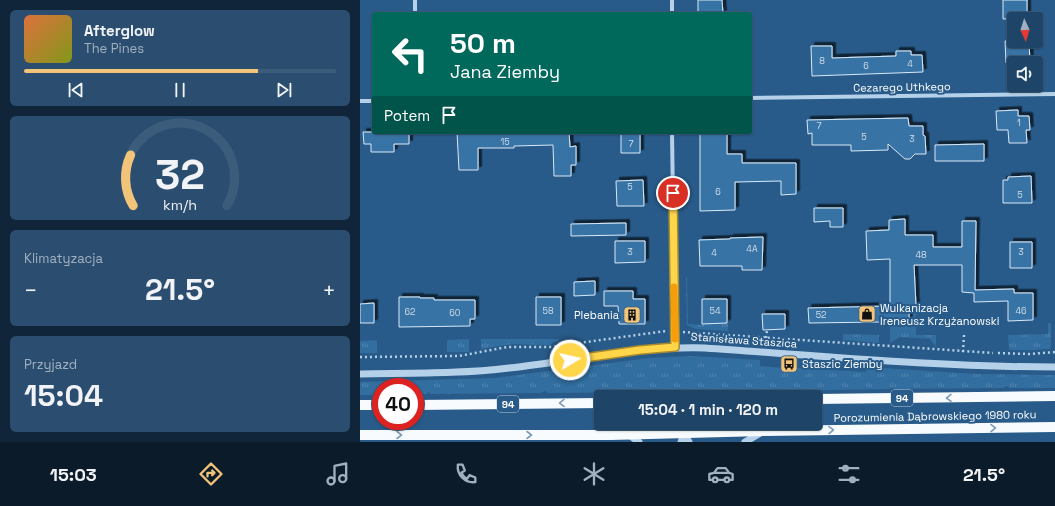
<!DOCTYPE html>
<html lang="pl">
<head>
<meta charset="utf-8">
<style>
  :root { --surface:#1e4467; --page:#2b4e70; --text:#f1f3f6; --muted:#a1b0c0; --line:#3c5c7b; --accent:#f1c47a }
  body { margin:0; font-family:"Space Grotesk",sans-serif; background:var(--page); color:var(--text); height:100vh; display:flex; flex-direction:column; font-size:15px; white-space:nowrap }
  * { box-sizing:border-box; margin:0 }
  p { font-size:13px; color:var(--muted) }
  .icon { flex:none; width:22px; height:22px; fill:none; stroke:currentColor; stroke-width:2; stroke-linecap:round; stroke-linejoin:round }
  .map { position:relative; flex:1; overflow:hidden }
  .drawer { display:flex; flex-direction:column; gap:10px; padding:10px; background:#102539; width:360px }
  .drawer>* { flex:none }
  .banner { position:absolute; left:12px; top:12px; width:380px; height:122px; border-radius:4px; box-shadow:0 1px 3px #0004,0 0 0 1px var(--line); background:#00695c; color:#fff; overflow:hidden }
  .needle { width:26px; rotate:176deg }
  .controls { position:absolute; left:647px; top:12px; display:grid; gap:8px }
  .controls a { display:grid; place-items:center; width:36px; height:36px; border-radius:4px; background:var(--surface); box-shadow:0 1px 3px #0004,0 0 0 1px var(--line); font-size:20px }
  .speed { position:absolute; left:12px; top:378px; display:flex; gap:8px; font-size:20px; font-weight:700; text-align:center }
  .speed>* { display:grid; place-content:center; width:52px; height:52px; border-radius:50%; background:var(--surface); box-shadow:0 1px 3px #0004,0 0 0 1px var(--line); line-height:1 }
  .speed .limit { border:6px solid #d22; background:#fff; color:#111 }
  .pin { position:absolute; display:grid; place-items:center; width:34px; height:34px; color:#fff; margin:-17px; border:2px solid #fff; border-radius:50%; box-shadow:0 1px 4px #0007 }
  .me { position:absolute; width:44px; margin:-22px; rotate:81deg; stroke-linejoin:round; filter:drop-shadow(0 0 3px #0008) }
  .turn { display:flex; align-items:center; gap:14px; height:84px; padding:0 12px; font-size:18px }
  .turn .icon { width:52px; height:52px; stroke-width:2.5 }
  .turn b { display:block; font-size:28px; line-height:34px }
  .then { display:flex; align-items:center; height:38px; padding:0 12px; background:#0003; gap:8px; font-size:15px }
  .big { font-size:30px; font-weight:600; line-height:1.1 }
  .drawer .widget { flex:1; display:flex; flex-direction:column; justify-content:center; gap:6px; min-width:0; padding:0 14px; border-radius:6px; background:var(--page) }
  .drawer .dial { align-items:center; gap:0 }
  .dial svg { height:104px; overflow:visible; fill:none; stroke:var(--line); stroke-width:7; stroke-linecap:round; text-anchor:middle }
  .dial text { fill:var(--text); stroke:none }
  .song { display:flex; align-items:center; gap:12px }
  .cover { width:48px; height:48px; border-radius:6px; background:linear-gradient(135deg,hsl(20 70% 55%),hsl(70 70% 35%)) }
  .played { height:4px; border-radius:2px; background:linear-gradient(90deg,var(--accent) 75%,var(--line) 75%) }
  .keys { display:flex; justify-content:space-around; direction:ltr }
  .heat { display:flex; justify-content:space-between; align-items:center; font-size:22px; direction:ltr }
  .trip { position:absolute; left:234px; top:390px; width:228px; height:40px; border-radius:4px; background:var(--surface); box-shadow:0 1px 3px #0004,0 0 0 1px var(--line); font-weight:600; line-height:40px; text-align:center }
  .tabs { display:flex; height:64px; justify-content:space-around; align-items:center; background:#0c1b29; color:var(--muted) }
  .tabs .icon { width:28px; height:28px }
  .tabs .on { color:var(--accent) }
  .tabs b { font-size:18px; color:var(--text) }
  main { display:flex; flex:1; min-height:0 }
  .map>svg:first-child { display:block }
</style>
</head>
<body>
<main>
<section class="drawer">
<div class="widget">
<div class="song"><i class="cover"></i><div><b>Afterglow</b><p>The Pines</p></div></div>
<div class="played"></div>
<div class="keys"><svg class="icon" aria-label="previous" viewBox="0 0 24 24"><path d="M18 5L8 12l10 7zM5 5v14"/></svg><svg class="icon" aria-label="pause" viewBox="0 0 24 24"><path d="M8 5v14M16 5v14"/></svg><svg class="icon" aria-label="next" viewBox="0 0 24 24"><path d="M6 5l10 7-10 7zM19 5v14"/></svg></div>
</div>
<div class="widget dial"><svg viewBox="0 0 100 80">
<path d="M14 69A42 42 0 1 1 86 69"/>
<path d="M14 69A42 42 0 0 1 12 30" stroke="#f1c47a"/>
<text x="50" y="56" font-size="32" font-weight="700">32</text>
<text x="50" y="72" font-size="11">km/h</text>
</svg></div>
<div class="widget"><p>Klimatyzacja</p>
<div class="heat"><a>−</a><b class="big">21.5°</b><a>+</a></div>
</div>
<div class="widget"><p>Przyjazd</p><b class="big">15:04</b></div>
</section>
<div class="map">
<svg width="695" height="442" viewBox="0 0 695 442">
  <defs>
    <pattern id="grass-tufts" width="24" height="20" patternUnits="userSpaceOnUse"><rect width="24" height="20" fill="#326ea0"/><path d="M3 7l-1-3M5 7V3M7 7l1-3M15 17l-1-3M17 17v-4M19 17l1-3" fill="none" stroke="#5184ae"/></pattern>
    <filter id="shadow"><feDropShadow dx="3.5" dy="-3.5" stdDeviation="0" flood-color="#0009"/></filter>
  </defs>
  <rect width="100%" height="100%" fill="#285b89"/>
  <path fill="url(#grass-tufts)" d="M326,277H327L328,324L341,325L342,324L368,323V331L336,329L327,325Z
    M530,306H556V335H576V347L570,339L540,337L530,343Z
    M688,323H691V344L690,349L671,350H649L648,335L688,334Z
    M483,334L519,335V343L483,340Z
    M109,339V352H87V340Z
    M121,339H199V341L194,342L190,345L152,344L121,349Z
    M17,340V353H0V341Z
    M332,356L400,360V366L423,368V372L437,371V368L506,372V367L617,374L695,375V388H650L646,386L644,388L534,389L533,388L529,389L408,391L407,389L404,391L303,392L300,390L296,392L188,393L185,391L181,393L71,394L69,392L66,394H55V387H21V395H0V382L135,378L289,358Z"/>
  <path fill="#3873a5" stroke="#d8e9f7" filter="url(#shadow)" d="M338,0H362L363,14H338Z
    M643,0H667V18L643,19Z
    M645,41H669L670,63H646Z
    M451,46H472V58L536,56V51H551V55H562L563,72L452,76Z
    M658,110V116H669L670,130H666L667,143H649L648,130H637L636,111Z
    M548,118L549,126H563V135L565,136L566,154H555L550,159H545L528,144V150L491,151V145H452V133L448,134L447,120Z
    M3,132H49V144H34V152H11V144H4Z
    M97,132H209L210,147L216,146V165H211V176H194L193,145L154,146V148H118V170H99Z
    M261,132H280V153H261Z
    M340,132H367V154H382V163H436V194L421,195V181L375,182V210L340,211Z
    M624,144V161H575V145Z
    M671,176L672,203H643V180H648V177Z
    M283,180L284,206H257L256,181Z
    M454,208H483V227H470V221L454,222Z
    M545,219V235H573V247H602V221H616L615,290L654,289V293H673V320L648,321V301L614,302V293L602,292V265H554L556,306H549V320H520V322L449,323L448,308L530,306V259L507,260L506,231L529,230V220Z
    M266,223V235L211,236V224Z
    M403,237L402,270H382V266H340L339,240L370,239V238Z
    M255,241H285V262L255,263Z
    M650,242H672V268H650Z
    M235,281V295L214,296V282Z
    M244,291H273V299H285V324H259L258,306H244Z
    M39,297H60V298H74V300H115V319H110V326L39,327Z
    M176,297H201V325H176Z
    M342,299H367V323L342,324Z
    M14,303V323H0V304Z
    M402,314H425V329L403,330Z"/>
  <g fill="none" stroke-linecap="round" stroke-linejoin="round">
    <path stroke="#b5d1e9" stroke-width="2.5" stroke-dasharray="2 3" stroke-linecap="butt" d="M323,332L633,353
      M406,338L407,330
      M603,352L604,335
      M638,353L669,354L695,352
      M0,357L99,356L147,347H190L306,331"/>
    <path stroke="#b5d1e9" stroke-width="4" d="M55,0V14
      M312,0V14
      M390,98L695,94
      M0,101H14
      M312,132L315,347"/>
    <path stroke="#b5d1e9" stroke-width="7" d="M0,374C49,373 100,374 149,368C214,361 279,346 345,348C462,356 578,367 695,367
      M315,423L324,433L329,442
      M269,435L279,442
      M321,442L324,433L333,423
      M385,442L402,432"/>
    <path stroke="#f7fbfe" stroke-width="10" d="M455,399L695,396
      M0,405H21
      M55,405L241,403
      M0,435H251L404,431L695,427"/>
  </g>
  <defs><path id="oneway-chevron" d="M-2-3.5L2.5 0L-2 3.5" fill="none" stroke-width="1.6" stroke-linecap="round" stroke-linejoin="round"/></defs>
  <g stroke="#7b9bb8">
    <use href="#oneway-chevron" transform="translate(589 398) rotate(179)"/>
    <use href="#oneway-chevron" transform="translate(202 403) rotate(179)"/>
    <use href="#oneway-chevron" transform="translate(633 428) rotate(-1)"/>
    <use href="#oneway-chevron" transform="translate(471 430) rotate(-1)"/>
    <use href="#oneway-chevron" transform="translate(39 435)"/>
    <use href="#oneway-chevron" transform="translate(169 435)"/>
  </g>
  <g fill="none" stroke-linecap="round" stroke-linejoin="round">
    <defs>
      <path id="route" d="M210,360L280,350L315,347L313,193"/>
    </defs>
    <use href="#route" stroke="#a68a30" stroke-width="10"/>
    <use href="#route" stroke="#ffd54a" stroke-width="7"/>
    <path stroke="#f59e0b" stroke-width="7" d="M314,287L315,339"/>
  </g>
  <defs>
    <symbol id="shop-square" viewBox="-11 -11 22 22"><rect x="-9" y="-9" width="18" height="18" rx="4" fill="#f1c47a" stroke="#285b89"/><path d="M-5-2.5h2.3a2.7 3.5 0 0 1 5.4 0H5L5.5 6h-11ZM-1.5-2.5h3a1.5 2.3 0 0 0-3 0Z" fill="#111"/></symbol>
    <symbol id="building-square" viewBox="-11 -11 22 22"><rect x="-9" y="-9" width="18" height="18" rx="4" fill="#f1c47a" stroke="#285b89"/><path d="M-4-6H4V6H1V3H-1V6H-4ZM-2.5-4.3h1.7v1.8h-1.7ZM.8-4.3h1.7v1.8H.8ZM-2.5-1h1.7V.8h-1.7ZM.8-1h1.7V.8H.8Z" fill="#111"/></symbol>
    <symbol id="bus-square" viewBox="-11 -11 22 22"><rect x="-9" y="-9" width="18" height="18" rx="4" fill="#f1c47a" stroke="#285b89"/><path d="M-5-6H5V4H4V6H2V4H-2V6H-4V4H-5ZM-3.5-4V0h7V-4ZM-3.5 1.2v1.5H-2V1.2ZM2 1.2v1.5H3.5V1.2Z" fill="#111"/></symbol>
  </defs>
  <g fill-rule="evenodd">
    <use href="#shop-square" x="497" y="304" width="20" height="20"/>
    <use href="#building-square" x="262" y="305" width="20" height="20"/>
    <use href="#bus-square" x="419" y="354" width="20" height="20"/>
  </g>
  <g text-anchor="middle" stroke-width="4" stroke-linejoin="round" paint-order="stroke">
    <g font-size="9" fill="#cddce8">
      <text x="462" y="64">8</text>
      <text x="550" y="67">4</text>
      <text x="506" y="69">6</text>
      <text x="659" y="126">1</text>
      <text x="459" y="129">7</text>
      <text x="504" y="140">5</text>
      <text x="552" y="142">3</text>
      <text x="145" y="145">15</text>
      <text x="271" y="147">7</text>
      <text x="270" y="190">5</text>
      <text x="358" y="195">6</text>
      <text x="660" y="198">5</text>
      <text x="392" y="252">4A</text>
      <text x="270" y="255">3</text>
      <text x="661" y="255">3</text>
      <text x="354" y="256">4</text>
      <text x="561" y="258">48</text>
      <text x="188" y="314">58</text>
      <text x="355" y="314">54</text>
      <text x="661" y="314">46</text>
      <text x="50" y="315">62</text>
      <text x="95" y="316">60</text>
      <text x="461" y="318">52</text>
    </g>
    <g fill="#285b89" stroke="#becedc" stroke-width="1">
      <rect x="531" y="390" width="22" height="16" rx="3"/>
      <rect x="137" y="396" width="22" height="16" rx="3"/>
    </g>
    <g font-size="10" font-weight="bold" fill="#fff">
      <text x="542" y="402">94</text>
      <text x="148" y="408">94</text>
    </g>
    <g font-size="11" fill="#fff" stroke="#285b89">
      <text transform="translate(542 87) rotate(-1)" y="4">Cezarego Uthkego</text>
      <text transform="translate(384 340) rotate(4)" y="4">Stanisława Staszica</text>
      <text transform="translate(575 416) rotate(-1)" y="4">Porozumienia Dąbrowskiego 1980 roku</text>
    </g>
    <g font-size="11" fill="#fff" stroke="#285b89" text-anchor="start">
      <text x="520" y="312">Wulkanizacja<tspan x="520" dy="13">Ireneusz Krzyżanowski</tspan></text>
      <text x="259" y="319" text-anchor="end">Plebania</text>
      <text x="442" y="368">Staszic Ziemby</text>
    </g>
  </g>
</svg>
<div class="controls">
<a><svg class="needle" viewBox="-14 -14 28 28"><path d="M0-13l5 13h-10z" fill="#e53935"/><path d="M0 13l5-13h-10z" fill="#a1b0c0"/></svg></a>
<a><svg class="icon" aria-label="sound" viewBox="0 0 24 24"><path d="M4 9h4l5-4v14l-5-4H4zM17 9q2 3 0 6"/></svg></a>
</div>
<div class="speed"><div class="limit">40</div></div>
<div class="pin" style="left:313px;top:193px;background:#d93025"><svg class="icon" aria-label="arrive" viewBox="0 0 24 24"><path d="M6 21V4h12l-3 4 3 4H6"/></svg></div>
<svg class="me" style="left:210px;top:360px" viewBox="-20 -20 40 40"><circle r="17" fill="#ffd54a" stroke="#fff" stroke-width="3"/><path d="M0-11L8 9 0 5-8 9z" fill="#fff"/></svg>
<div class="trip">15:04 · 1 min · 120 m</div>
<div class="banner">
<div class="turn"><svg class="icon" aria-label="left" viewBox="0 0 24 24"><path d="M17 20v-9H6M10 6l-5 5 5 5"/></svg><div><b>50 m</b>Jana Ziemby</div></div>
<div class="then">Potem<svg class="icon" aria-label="arrive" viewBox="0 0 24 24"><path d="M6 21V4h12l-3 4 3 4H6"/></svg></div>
</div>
</div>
</main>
<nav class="tabs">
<b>15:03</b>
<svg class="icon on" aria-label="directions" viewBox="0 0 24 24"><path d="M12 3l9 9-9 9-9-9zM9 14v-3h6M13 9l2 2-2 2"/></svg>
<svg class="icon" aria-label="music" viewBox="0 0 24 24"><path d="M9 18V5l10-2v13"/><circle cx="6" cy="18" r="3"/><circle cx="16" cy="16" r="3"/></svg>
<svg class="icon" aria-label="phone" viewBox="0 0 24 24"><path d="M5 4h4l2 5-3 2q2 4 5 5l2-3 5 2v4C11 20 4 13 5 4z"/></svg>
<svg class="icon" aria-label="climate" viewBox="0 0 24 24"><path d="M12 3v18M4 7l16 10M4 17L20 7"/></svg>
<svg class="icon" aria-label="car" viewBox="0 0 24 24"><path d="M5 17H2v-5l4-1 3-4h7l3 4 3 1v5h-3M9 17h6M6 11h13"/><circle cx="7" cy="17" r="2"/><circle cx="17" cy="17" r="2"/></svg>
<svg class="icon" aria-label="filters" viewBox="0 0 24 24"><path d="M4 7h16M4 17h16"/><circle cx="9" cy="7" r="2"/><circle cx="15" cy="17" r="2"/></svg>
<b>21.5°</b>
</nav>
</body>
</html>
